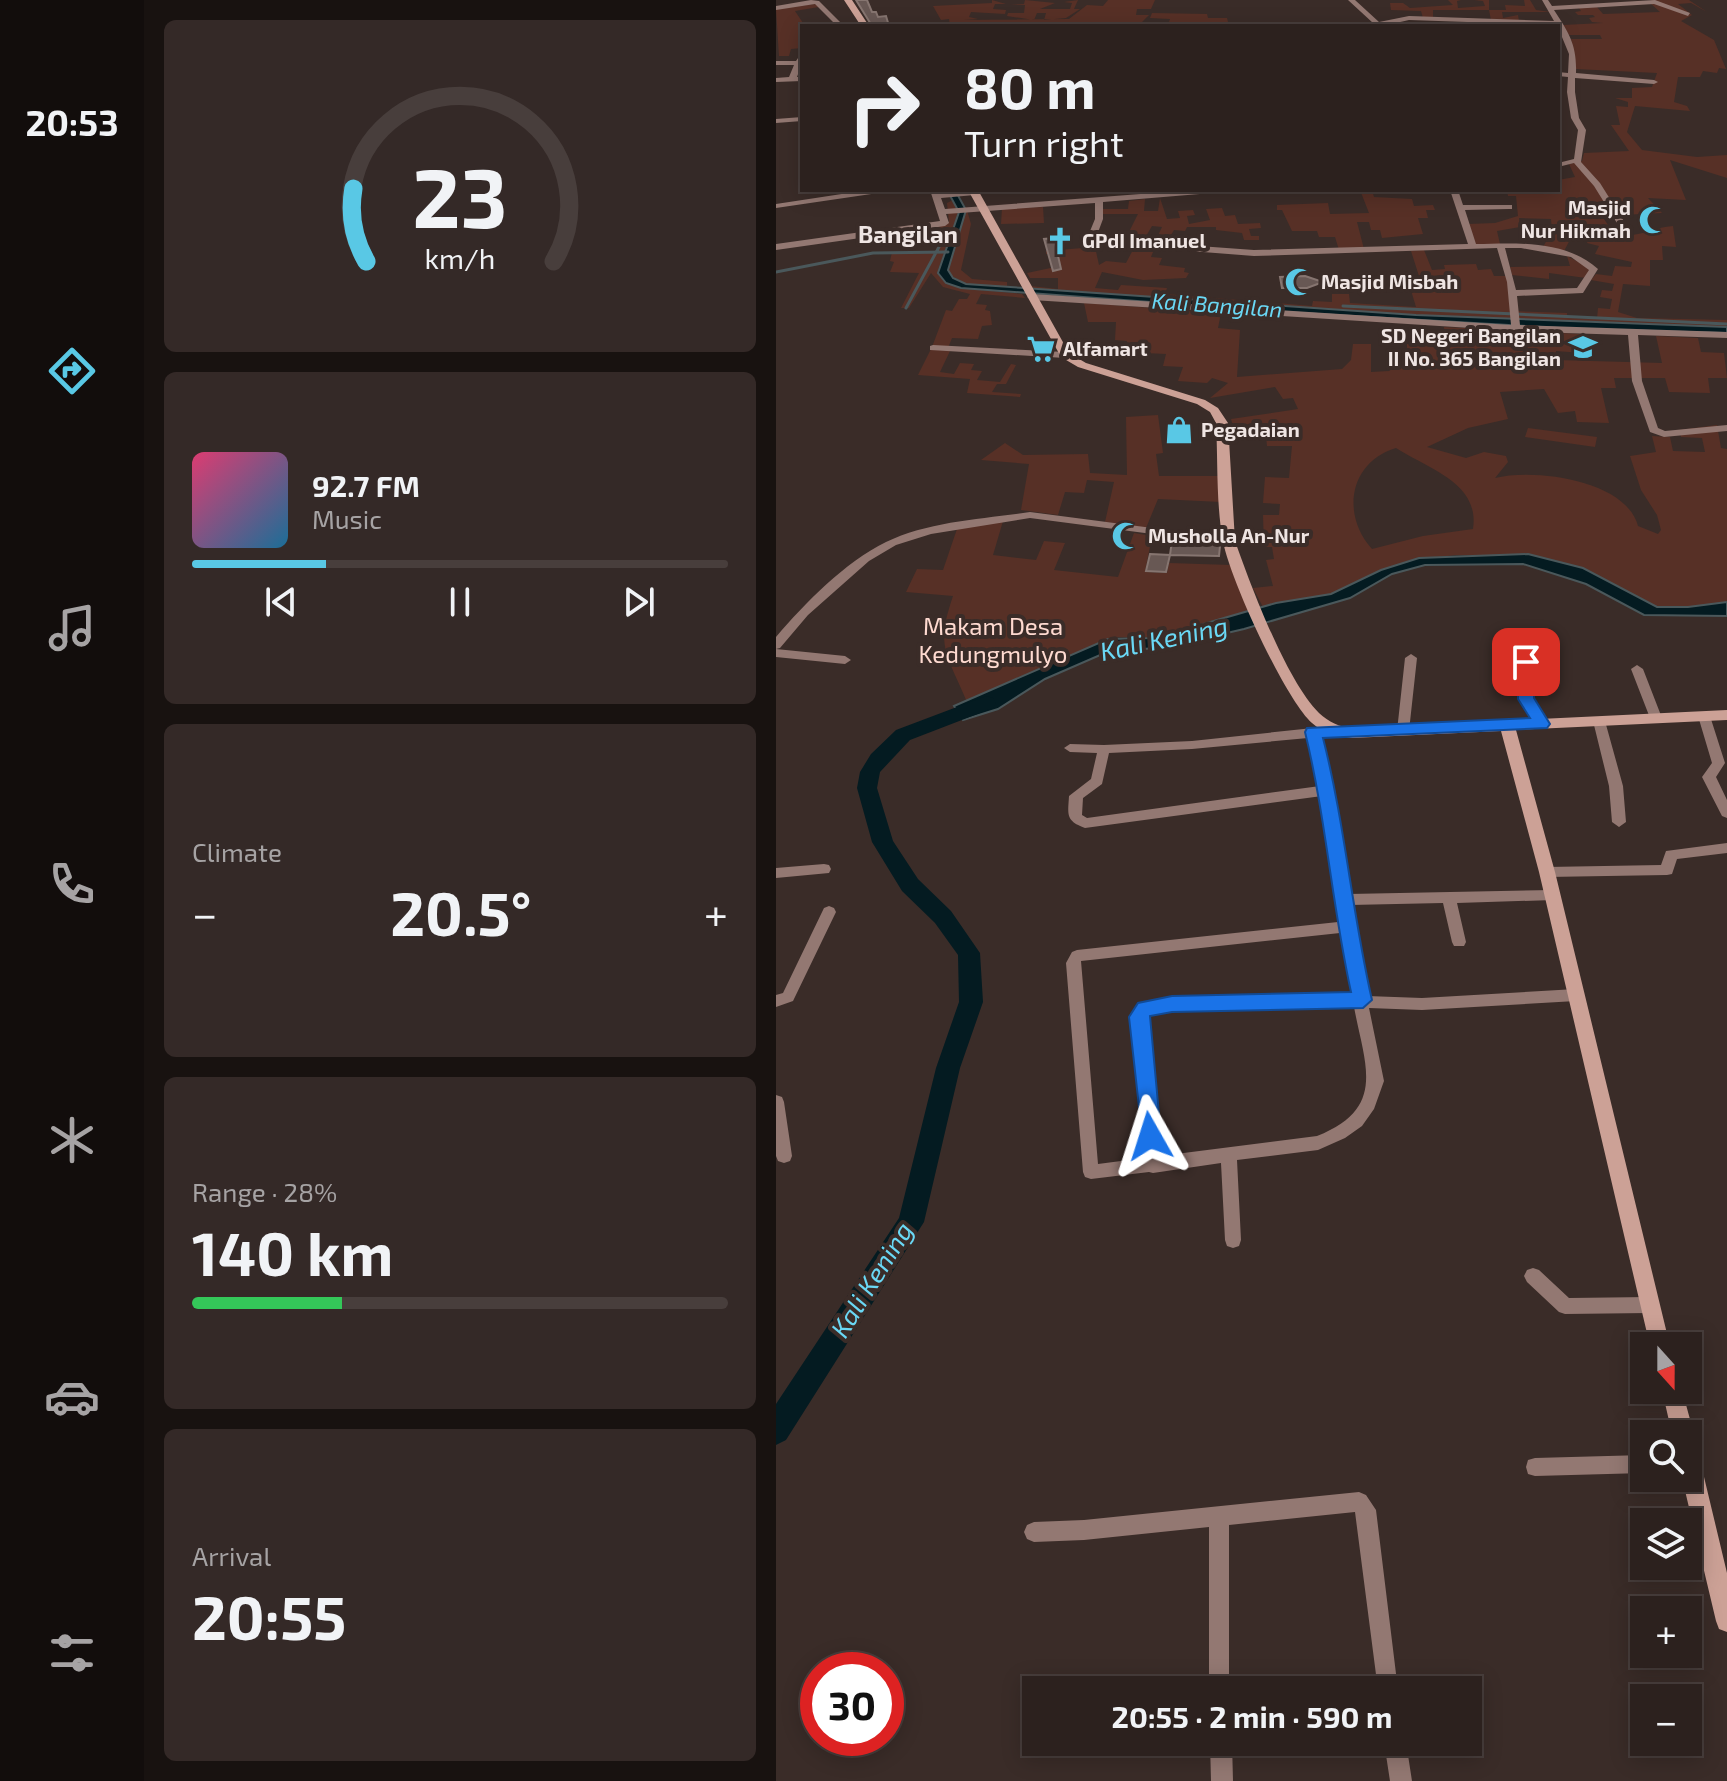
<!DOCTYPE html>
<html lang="en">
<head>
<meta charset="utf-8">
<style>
  :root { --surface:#2c211e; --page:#342927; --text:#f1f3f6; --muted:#a6a3a4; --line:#483e3c; --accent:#59c8e5 }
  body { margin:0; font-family:"Exo 2",sans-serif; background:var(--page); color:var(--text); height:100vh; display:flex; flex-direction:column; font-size:30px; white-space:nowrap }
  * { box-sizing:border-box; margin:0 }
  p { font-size:26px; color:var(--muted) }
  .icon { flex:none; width:44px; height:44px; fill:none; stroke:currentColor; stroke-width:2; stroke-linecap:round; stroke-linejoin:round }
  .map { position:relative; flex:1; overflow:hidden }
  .details { display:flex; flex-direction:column; gap:20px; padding:20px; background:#181210; width:632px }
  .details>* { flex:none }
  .top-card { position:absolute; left:24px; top:24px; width:760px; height:168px; border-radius:0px; box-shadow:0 4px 20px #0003,0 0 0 2px var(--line); background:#2c211e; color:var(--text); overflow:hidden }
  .needle { width:52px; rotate:159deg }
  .controls { position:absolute; left:854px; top:1332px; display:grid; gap:16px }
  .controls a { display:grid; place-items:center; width:72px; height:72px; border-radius:0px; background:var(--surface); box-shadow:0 4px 20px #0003,0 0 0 2px var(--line); font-size:40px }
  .speed { position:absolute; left:24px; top:1652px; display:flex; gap:16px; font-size:40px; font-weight:700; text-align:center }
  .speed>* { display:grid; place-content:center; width:104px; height:104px; border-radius:50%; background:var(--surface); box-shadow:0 4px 20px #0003,0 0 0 2px var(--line); line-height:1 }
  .speed .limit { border:12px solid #d22; background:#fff; color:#111 }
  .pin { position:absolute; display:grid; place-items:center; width:68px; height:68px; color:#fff; margin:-34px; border-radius:16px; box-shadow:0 4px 12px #0006 }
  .me { position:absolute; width:88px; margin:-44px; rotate:354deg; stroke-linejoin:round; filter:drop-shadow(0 0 6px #0008) }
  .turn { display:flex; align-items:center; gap:28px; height:168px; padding:0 32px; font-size:36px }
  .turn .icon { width:104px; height:104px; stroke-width:2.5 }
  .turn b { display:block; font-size:56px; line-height:68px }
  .big { font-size:60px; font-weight:700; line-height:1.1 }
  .details .tile { flex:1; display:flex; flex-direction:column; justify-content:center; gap:12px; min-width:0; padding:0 28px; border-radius:12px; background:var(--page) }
  .details .dial { align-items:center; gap:0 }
  .dial svg { height:208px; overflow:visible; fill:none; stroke:var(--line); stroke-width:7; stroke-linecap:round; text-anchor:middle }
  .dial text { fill:var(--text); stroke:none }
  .song { display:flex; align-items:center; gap:24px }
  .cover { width:96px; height:96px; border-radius:12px; background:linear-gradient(135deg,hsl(340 70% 55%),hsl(200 70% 35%)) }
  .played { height:8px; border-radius:4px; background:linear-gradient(90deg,var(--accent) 25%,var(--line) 25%) }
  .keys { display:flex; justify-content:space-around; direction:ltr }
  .heat { display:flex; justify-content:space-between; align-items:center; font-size:44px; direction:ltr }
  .charge { height:12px; border-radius:6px; background:linear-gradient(90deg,#34c759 28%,var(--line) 0) }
  .trip { position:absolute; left:246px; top:1676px; width:460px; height:80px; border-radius:0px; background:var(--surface); box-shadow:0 4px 20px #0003,0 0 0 2px var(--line); font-weight:700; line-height:80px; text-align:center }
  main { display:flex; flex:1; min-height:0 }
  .tabs { display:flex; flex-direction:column; width:144px; justify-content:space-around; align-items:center; background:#120d0c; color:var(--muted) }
  .tabs .icon { width:56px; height:56px }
  .tabs .selected { color:var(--accent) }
  .tabs b { font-size:36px; color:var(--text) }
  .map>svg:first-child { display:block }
</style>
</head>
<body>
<main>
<nav class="tabs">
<b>20:53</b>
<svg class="icon selected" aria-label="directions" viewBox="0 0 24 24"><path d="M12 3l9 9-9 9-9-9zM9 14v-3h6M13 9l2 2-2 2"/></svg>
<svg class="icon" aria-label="music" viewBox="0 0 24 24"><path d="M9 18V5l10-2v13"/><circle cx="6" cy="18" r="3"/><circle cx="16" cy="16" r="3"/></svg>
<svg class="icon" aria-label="phone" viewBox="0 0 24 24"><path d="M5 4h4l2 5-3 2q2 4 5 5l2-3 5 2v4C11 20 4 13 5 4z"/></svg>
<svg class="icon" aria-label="climate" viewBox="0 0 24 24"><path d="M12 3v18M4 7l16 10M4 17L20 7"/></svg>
<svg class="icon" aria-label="car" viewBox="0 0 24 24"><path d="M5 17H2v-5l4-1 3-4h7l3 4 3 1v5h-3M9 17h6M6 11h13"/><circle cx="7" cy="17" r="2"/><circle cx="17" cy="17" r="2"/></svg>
<svg class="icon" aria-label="filters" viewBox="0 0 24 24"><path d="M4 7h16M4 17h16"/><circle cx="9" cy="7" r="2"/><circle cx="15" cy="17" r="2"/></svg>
</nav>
<section class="details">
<div class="tile dial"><svg viewBox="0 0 100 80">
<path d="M14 69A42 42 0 1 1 86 69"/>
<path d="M14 69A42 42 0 0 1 9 41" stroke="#59c8e5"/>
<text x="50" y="56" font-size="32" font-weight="700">23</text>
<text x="50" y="72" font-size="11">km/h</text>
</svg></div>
<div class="tile">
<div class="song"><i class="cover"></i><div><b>92.7 FM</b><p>Music</p></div></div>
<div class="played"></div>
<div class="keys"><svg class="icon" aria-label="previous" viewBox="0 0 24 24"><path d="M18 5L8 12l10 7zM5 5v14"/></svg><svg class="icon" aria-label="pause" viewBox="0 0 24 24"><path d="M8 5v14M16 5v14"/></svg><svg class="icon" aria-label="next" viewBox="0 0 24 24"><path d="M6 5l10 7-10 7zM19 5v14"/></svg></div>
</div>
<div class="tile"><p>Climate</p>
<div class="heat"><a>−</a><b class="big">20.5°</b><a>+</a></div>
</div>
<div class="tile"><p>Range · 28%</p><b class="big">140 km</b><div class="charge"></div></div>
<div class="tile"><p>Arrival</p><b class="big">20:55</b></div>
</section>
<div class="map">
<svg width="951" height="1781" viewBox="0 0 951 1781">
  <rect width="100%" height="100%" fill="#3a2c28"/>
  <path fill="#573026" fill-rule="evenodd" d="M216,0L230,4H219L217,9L230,10L229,14L195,12L193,17L202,19L188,20L293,19L311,5L327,6L332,0H379L375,9H361L360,15H373L366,22L392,25L394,19L374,18L376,13L431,14L432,18H451L453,26H174L173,19L165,20L157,6L216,3Z
    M249,0L279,3L264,9H294L296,3L288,2L302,0L298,9H304L290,18L268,20L270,13H261L258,20L231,16L232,13H248L249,5L234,4H248Z
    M672,0H685L681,1L682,8L709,6L707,1L698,0H713V10H730L729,5L749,6L748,0H754L760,10L775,12H726L727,18L742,15L743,21L715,20L713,10H657V18H647L645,11L615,10L614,3H627L634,8L677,5Z
    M875,0H913L931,12L915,3L902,4L916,15L905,21L938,40L950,69L943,68L941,73L927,71L924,77H902L898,102L911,106L914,111L859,106L851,132L866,150L921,157L951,155V178L894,160L910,200L872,198L886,213L826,216L832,225L844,224L852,235C868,235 880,227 897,226L900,247L886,246L887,260H874V286L847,284L842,312L861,318L951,320V327C719,323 489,305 258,290L255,286L282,289V278H254L251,273L284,266L282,254H270V251L319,247L323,265L330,261L350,263L359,246L379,247L375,257L386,258L383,265L409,268L408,272L413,273L410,278L367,280L326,272L319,288L342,290L345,285L391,288L389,294L536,306L537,301L556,302V294H573L574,303L640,307L631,277L643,276L635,251L648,250L656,270L669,269L668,265L700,264L702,270L715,269L718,276H732L737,311L791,313V318L821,319L822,308L834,309L836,299L824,297L826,290L836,291L838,284L815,280L820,274L836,276L839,266L855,267L856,262L819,254L823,246L811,243L813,238L796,236L788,251L767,247L776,231L775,219L743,218L744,227L721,231L724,244L698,245L692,224L719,223L742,216L740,196H732L731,191L782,190V180L799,177L793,164L806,161L808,153L853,151L835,125H844L840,106L852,107V102L839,98H856V88L876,87L881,73L799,69L795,39H826L824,35H793L787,25L827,23L816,22L813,18L819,17L817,15H802L799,12L805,11L803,8L821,7L827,14L884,12L874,3H877Z
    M39,4L43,7L19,11L29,26L26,48L15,49L13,56H3L0,9Z
    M584,190H596L598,197L636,199L638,206L657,205L659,210H650L652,218H642L647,234L606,238L604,230H595L593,222H581L588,249L563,250L559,237H543L541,231H516L506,210H501V205L552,203L554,214L593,213Z
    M384,198L391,219L404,218L402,211L417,210L419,215L411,216L413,224L434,220L430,209L446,208L449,216L459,215L462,224L484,223L485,228L473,229L475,236H483V240H468L466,233L440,230V227H411L409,231L398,230L389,245L378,244L386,227L376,226L366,243L341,240L347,231L353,232L362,214H327V209H352L353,201L369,199L368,211H382Z
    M177,200L183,212L162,270L164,277L185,288L246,294L249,298L205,294L200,304L211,305L209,310L214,311L216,325L206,326L202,339L176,338L172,348L156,347L170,310L176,311L183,299H191L194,294L167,287L155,273L133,308H125L143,273L114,272L118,262L114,261L116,252H159L164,238L161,226L109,231L173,222L171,203Z
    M190,207L195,224L185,270L196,279L231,282V288L190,284L174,275L172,270Z
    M267,207L268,223L225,224L226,208Z
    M791,256L814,268L810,278L773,273V279L736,275L734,267L794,266Z
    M308,303L445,313L442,328L464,330L461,377L566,369L575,360L577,344H595V372L613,371L620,366V356H631V344H669L668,327L804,334L806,353L780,351V360L886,363L880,336L922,338L925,352L948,353L951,378H932L934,393L893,392L889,378H838L840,388H825L833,423L801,422L799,411L782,413L768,389L724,392L732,419L692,428L651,447L690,458L708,452L730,456L732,462L719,478C759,468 850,480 862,526L882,534L885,530L881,515L865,490L854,456L880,452L876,436L894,437L897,451L929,452L926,438L905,437L903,430L941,425L945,448L951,449V602L912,607H881L807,568L760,556L679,555L628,562L555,594L487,607L477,588L497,586L490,560L498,559L496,547H488L487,515H503L504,504L487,503L489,477L513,478L516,446H491L490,436L513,435L511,424L458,430L455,419L522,409L517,398L507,399L499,387L434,398L452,383L436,378L431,383L402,381L407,367L387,366L390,354L348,352L351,341L339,340L340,322H312ZM620,448C653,469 704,483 697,529L647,536L596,549C565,515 573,462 620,448Z
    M155,349L174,351L164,372L178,374L184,363L198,364L195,370L206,371L201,380L224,382L235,364L240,365L230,384H221L216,392L245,394L244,397L191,393L194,379L142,375Z
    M382,415L387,453L380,454L383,476H443L445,502L382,499L370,528L329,522L338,482L311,480L308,493L289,492L282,515L245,510L253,464L205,460L229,443L247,455L312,454L314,473L351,475L350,417Z
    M752,428L821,437L819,447L749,437Z
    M227,521L217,555L260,560L268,541L289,543L278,570L342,577L358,533L376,536L369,572L391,573L393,563L455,565L474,611L379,638L341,637L191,702C171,654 159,648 177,596L130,592L141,569L167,570L181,529Z"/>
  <path fill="#041b21" stroke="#4a585b" stroke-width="2" d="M171,190H179L190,210L172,270L177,278L190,284L640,315L951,327V333L802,329L508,312L185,288L170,283L162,273L183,212Z
    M752,554L807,568L881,607H912L951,602V616L868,615L810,584L747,564L649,565L616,574L574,598L468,629L391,647L331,652L269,679L222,709L187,720L178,706L332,639L379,638L500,603L555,594L605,570L643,558Z"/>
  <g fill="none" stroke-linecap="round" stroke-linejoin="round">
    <path stroke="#4a585b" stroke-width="3" d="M0,272L97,253L172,252
      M567,306L951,324
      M130,308L170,234L179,231"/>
    <path fill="#041b21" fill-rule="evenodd" d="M210,696L217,698L220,703L217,708L134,740L104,772L101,788L117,841L142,879L175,911L204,953L207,1002L184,1068L148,1222L10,1440L0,1445V1404L123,1218L160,1068L183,1002L182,955L159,923L126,891L96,842L81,788L84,772L95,754L120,730Z"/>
  </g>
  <path fill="#685854" stroke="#867570" stroke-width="2" d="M80,0H91L96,12H100L102,17L110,16L113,26H96Z
    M278,238L285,269L277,271L268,239Z
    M529,276L547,282L531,288H506L504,277Z
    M412,423L413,436L410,440H394L393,424Z
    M396,540L444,546L443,556L394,555Z
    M374,554L394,555L390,572L370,571Z"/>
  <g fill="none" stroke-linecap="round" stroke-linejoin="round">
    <path fill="#937872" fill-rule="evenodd" d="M35,0L43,1L68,26H61L39,4L0,10V6Z
      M572,0H579L603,22L633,16L778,21L766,0H772L776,6L879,0L914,13L912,16L878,4L778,10C793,33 801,45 800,73L878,80L882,82L878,84L799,78V92L803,118L810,130L805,162L824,183L856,234L855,236H849L818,186L798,163L782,167V163L798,159L802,130L795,118L791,92L792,77L782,76V72L792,73L793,54L781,25L633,20L607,26H588L597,23Z
      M26,52V63L21,77H26V81L0,82V78L13,77L18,65H0V61H20Z
      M26,117V121L0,123V119Z
      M92,190H113L109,192L0,208V204Z
      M154,190H162L163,193L199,191L203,193L199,195L165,198L169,209L417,190H452L448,192L327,202V219L321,235L326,239L478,250L692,244L674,190H682L687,205H736V209H733L689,210L700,244C741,243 790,240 822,269L807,293L741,296L744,325L951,332V338L862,335L866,381L882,428L889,431L951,425V431L888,437L874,432L856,381L852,335L757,332L256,300L251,297L256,294L735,325L731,282L721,248L478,256L324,244L312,236L319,219V203L170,214L173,223L169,226L0,250V244L164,221ZM729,248H745L795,257L813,270L801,288L740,290Z
      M157,345L289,352L294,355L289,358L154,350V346Z
      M254,512L453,538L459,541L453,544L254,518L155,534L120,545L93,561L32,615L4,648L0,649V637C29,603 69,562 110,542C153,521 208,519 254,512Z
      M0,649L69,656L75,660L69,664L0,657Z
      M635,654L641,658L633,731L627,735L621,731L629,658Z
      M750,658L756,662V699L772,724L766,728L762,727L744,699V662Z
      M861,665L867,669L886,718L884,721L880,722L874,718L855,669Z
      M928,712L934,716L949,763L940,777L951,800V818L946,816L926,777L936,763L922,716Z
      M823,717L829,721L847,786L850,822L843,827L836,822L833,786L817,721Z
      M537,728L549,729L551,732L545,736L559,790L573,894L777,890L782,891L784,895L782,899L777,900L681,903L690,942L688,946H678L676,942L667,903L574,905L591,996L646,998L800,989L805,991L807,995L805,999L800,1001L646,1010L593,1008L608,1081L598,1109L586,1126L569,1138L542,1150L461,1160L465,1240L463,1246L457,1248L451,1246L449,1240L445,1163L377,1173L373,1172L315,1179L309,1177L307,1172L290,963L296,952L301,950L562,922L546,796L309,828C289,821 292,814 293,796L315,779L321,753L294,752L288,748L294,744L328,745L416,741ZM532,738L544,786L311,818L306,815L307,798L326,784L333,753L416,749ZM564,933L576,995L543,994L396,998L363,1005L354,1017L368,1158L322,1164L305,961ZM543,1006L578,1007C589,1066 611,1108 541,1136L384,1156L370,1018L373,1014L396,1010Z
      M951,843V853L901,859L896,874L891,875L771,877L764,872L771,867L885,865L890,851Z
      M48,864L53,865L55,869L53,873L0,878V868Z
      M53,906L58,908L60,912L17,1001L0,1007V995L7,993L48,908Z
      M0,1095L6,1097L8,1102L16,1156L14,1161L8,1163L2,1161L0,1156Z
      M757,1268L763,1270L793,1298L873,1297L879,1299L882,1305L879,1311L873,1313L789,1314L783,1312L751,1282L748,1276L751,1270Z
      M868,1455V1473L759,1476L752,1474L750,1467L752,1460L759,1458Z
      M583,1492L590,1495L600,1510L622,1690H602L579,1512L453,1525V1690H433V1527L308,1540L258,1542L251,1539L248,1532L251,1525L258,1522L308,1520Z
      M434,1742H456L457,1781H435Z
      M608,1742H630L636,1781H614Z"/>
    <path fill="#cca196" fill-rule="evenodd" d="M68,0H76L93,26H85Z
      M192,190H202L293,353L310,363L429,400L442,408L452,423L459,541C475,586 510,680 543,713C553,722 563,727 576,728L951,710V720L740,730L779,872L894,1346H874L763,872L725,731L576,738C562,737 547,733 536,723C509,699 453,577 447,541C440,505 442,460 440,423L434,412L421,404L302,367L285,357Z
      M886,1390H906L918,1434L914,1441L912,1443V1434H896Z
      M912,1445L920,1448L923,1456L951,1573V1632L943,1629L940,1621L906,1478H912Z"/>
  </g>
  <path fill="#1a73e8" stroke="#114b97" stroke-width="2" d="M750,656L758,662V698L774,724L771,728L547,738C569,824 576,913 596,1000L587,1008L396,1012L374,1016L385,1136L382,1143H367L353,1017L362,1003L396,996L575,992C556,906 550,818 529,732L531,728L754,718L742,699V662Z"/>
  <defs>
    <symbol id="mosque-bare" viewBox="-9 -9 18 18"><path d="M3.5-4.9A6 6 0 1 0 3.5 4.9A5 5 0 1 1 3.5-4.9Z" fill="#59c8e5" stroke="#3a2c28" stroke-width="2.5" paint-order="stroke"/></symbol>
    <symbol id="church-bare" viewBox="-9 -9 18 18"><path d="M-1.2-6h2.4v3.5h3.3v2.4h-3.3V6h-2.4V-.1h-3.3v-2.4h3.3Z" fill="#59c8e5" stroke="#3a2c28" stroke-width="2.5" paint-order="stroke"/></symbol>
    <symbol id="school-bare" viewBox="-9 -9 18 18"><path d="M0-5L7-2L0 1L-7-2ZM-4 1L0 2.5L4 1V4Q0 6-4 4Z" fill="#59c8e5" stroke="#3a2c28" stroke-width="2.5" paint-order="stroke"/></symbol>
    <symbol id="supermarket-bare" viewBox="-9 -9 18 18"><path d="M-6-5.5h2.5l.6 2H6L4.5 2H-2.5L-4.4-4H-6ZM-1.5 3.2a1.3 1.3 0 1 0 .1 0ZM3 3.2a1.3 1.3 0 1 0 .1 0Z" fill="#59c8e5" stroke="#3a2c28" stroke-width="2.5" paint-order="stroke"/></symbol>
    <symbol id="shop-bare" viewBox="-9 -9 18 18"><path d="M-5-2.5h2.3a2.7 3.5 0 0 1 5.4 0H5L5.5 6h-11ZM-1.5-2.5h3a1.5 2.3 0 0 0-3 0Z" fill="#59c8e5" stroke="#3a2c28" stroke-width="2.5" paint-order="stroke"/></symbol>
  </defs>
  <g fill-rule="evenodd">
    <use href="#mosque-bare" x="857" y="200" width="40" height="40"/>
    <use href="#church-bare" x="264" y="221" width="40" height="40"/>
    <use href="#mosque-bare" x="503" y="262" width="40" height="40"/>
    <use href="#school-bare" x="787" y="327" width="40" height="40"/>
    <use href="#supermarket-bare" x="245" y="329" width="40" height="40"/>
    <use href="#shop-bare" x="383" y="410" width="40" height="40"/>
    <use href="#mosque-bare" x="330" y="516" width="40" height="40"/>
  </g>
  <g text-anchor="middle" stroke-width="8" stroke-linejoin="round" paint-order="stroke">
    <g font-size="20" font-weight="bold" fill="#efe5e3" stroke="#3a2c28" text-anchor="start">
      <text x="855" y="215" text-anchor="end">Masjid<tspan x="855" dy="23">Nur Hikmah</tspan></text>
      <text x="306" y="248">GPdI Imanuel</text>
      <text x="545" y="289">Masjid Misbah</text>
      <text x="785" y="343" text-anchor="end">SD Negeri Bangilan<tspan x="785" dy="23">II No. 365 Bangilan</tspan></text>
      <text x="287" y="356">Alfamart</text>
      <text x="425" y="437">Pegadaian</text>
      <text x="372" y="543">Musholla An-Nur</text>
    </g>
    <g font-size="22" font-style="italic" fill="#6ad8f5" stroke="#3a2c28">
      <text transform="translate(441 305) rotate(4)" y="8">Kali Bangilan</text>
    </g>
    <g font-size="24" font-weight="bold" fill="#efe5e3" stroke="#3a2c28">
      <text x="132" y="243">Bangilan</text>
    </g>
    <g font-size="24" fill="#fedad0" stroke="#3a2c28">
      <text x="217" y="635">Makam Desa<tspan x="217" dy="28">Kedungmulyo</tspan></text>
    </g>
    <g font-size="26" font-style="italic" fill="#6ad8f5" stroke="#3a2c28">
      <text transform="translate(388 639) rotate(-12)" y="9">Kali Kening</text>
      <text transform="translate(96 1280) rotate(-58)" y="9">Kali Kening</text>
    </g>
  </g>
</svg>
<div class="controls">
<a><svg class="needle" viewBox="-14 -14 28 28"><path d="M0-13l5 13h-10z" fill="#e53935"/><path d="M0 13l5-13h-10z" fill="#a6a3a4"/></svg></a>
<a><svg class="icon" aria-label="search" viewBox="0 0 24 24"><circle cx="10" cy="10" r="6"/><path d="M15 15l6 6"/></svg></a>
<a><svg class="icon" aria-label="layers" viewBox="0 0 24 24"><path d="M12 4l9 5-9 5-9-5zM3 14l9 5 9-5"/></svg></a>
<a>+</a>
<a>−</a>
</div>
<div class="speed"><div class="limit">30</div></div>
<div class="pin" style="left:750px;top:662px;background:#d93025"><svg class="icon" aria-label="arrive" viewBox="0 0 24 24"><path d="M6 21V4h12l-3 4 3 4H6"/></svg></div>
<svg class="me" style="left:374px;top:1136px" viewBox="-20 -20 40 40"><path d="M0-17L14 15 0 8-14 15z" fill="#1a73e8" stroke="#fff" stroke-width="4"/></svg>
<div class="trip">20:55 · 2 min · 590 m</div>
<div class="top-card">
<div class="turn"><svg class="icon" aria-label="right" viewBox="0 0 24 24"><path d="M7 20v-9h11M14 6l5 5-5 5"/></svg><div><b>80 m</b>Turn right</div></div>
</div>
</div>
</main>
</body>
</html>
